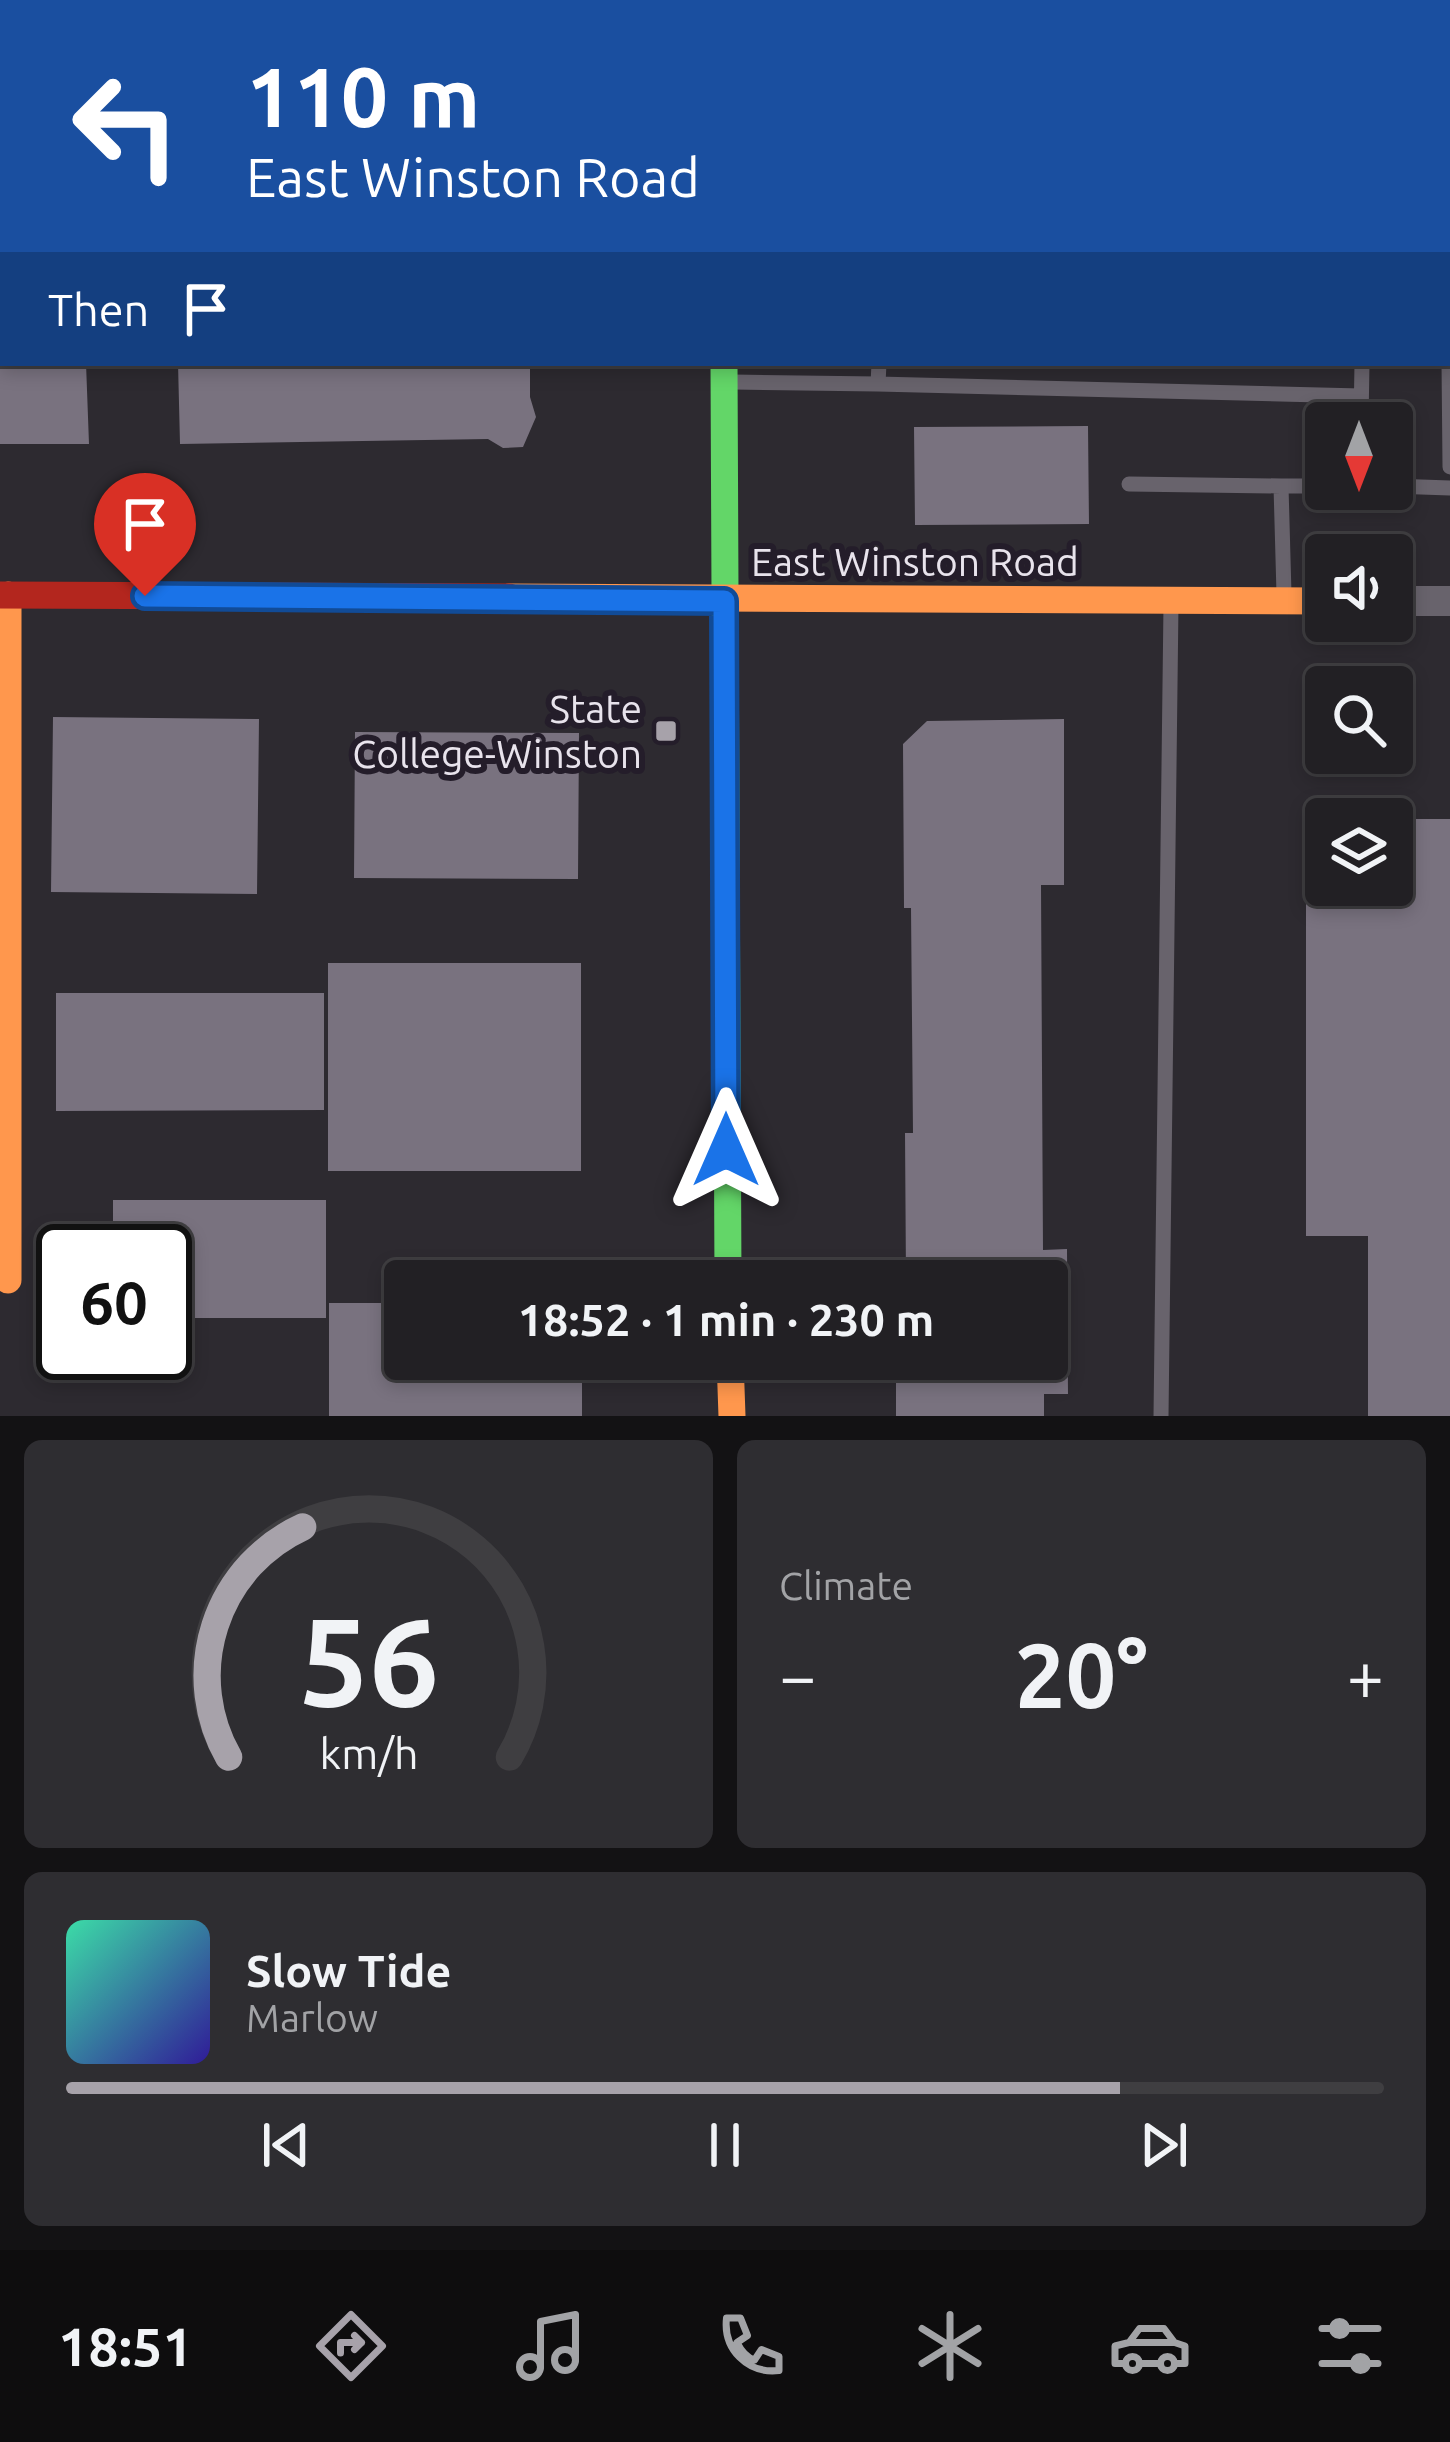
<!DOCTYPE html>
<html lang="en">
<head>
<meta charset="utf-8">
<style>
  :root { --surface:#222024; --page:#2e2d31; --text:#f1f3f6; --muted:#a2a3a6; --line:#3f3e41; --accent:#a7a2aa }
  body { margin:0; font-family:Ubuntu,sans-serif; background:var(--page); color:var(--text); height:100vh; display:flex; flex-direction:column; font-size:45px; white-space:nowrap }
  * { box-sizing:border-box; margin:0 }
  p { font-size:39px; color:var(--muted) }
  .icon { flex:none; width:66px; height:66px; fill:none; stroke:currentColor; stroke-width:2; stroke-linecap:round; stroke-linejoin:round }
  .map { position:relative; height:1416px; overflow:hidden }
  .details { display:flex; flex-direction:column; gap:24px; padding:24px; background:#131214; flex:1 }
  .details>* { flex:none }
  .guide { position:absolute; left:0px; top:0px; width:1452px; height:366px; box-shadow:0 6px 18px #0003,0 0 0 3px var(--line); background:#1a4fa0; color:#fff; overflow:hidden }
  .needle { width:78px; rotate:180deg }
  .fabs { position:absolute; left:1305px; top:402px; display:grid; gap:24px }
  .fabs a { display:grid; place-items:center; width:108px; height:108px; border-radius:12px; background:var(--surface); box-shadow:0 6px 18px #0003,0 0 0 3px var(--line); font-size:60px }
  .speed { position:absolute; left:36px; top:1224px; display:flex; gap:24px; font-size:60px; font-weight:700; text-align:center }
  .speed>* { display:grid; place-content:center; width:156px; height:156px; border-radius:50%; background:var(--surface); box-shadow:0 6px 18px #0003,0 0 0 3px var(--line); line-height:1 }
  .speed .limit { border:6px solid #111; border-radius:18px; background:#fff; color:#111 }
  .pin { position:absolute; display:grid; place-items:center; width:102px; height:102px; color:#fff; margin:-123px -51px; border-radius:50% 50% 50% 0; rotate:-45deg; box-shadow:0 0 12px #0007 }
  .pin .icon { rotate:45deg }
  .me { position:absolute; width:132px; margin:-66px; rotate:0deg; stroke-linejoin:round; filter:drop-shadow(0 0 9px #0008) }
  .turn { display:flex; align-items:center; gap:42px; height:252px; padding:0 48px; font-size:54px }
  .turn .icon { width:156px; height:156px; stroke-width:2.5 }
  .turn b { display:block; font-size:84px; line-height:102px }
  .then { display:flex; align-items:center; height:114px; padding:0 48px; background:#0003; gap:24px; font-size:45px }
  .big { font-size:90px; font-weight:600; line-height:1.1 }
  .details .widget { flex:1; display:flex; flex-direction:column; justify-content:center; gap:18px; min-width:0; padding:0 42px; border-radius:18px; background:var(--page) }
  .details .dial { align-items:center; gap:0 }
  .dial svg { height:312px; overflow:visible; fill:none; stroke:var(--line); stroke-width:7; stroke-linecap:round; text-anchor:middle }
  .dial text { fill:var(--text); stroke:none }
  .song { display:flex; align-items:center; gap:36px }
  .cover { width:144px; height:144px; border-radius:18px; background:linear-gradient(135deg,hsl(160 70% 55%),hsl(250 70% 35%)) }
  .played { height:12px; border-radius:6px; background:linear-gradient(90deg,var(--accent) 80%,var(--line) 80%) }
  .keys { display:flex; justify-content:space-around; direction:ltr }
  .heat { display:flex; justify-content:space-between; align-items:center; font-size:66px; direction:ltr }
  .details .tiles { flex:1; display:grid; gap:24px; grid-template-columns:1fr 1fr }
  .widget:last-child { grid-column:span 2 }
  .trip { position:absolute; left:384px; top:1260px; width:684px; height:120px; border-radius:12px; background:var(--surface); box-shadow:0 6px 18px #0003,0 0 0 3px var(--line); font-weight:600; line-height:120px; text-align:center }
  .tabs { display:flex; height:192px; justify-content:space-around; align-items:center; background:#0e0d0e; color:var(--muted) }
  .tabs .icon { width:84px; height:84px }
  .tabs .current { color:var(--accent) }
  .tabs b { font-size:54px; color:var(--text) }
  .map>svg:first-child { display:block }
</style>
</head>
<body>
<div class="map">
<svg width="1450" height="1416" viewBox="0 0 1450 1416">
  <rect width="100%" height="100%" fill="#2d2a30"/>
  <path fill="#79727f" d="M0,363H86L89,444H0Z
    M178,363H530V397L536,417L523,447L503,448L488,439L180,444Z
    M1088,426L1089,524L915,525L914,427Z
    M53,717L259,719L257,894L51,892Z
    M1064,719V885H1041L1043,1250L1067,1249L1068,1394H1044V1416H896V1359H1047V1281H906L905,1133H913L911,908H904L903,744L927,721Z
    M355,732L579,733L578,879L354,878Z
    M1306,819H1326V885H1392V819H1450V1416H1368V1236H1306Z
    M328,963H581V1171H328Z
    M56,993H324V1110L56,1111Z
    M113,1200H326V1318H165V1251H113Z
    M329,1303H405V1359H582V1416H329Z"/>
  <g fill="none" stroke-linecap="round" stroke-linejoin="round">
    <path stroke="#68636c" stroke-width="15" d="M879,0V3
      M1449,335L1450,146
      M1449,363L1450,467
      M733,382L878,384L879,363
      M878,384L1361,396
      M1361,423L1362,363
      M1129,484L1281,486
      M1392,486L1450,488
      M1284,594L1281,486H1326
      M1161,1416L1171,604"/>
    <path stroke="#68636c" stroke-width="30" d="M1392,601H1450"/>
    <path stroke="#63d668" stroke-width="27" d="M724,363L728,1281"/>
    <path stroke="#ff974d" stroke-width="27" d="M724,0V3
      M8,595V1280
      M509,597L1326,601
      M730,1359L732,1416"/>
    <path stroke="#b3261e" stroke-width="27" d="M0,595L509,597"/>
  </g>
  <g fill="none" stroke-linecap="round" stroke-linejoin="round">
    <defs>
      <path id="route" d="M145,596L724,601L726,1150"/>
    </defs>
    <use href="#route" stroke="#114b97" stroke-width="30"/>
    <use href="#route" stroke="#1a73e8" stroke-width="21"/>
  </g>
  <rect fill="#a7a2aa" stroke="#241d2a" stroke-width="4.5" x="654" y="719" width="24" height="24" rx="6"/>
  <g text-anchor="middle" stroke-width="12" stroke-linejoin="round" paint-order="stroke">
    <g font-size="39" fill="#e8e3ec" stroke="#241d2a">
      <text x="915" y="576">East Winston Road</text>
    </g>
    <g font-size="39" fill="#e8e3ec" stroke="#241d2a" text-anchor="end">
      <text x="642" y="723">State<tspan x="642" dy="45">College-Winston</tspan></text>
    </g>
  </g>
</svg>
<div class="fabs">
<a><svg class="needle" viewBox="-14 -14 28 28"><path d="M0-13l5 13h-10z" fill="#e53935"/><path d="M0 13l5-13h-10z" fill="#a2a3a6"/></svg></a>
<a><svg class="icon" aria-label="sound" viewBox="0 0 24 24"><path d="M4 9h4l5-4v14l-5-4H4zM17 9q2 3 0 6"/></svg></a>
<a><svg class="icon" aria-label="search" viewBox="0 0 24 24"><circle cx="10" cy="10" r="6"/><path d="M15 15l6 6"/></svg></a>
<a><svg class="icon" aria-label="layers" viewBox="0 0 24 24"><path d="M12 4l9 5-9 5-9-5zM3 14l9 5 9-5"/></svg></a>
</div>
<div class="speed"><div class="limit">60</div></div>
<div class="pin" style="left:145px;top:596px;background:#d93025"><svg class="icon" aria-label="arrive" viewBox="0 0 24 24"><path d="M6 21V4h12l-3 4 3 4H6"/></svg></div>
<svg class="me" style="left:726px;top:1150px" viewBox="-20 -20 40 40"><path d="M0-17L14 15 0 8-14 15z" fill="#1a73e8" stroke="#fff" stroke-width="4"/></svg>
<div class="trip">18:52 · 1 min · 230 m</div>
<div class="guide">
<div class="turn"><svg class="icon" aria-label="left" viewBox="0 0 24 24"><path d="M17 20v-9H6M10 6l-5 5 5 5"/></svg><div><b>110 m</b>East Winston Road</div></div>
<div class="then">Then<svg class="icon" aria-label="arrive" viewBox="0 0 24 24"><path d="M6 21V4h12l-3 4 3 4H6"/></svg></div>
</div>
</div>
<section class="details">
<div class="tiles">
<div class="widget dial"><svg viewBox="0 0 100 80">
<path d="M14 69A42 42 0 1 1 86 69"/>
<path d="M14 69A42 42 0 0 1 33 10" stroke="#a7a2aa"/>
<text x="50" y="56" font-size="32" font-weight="700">56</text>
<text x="50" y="72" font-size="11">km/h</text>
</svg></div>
<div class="widget"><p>Climate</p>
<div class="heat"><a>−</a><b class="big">20°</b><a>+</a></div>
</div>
<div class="widget">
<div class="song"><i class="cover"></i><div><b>Slow Tide</b><p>Marlow</p></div></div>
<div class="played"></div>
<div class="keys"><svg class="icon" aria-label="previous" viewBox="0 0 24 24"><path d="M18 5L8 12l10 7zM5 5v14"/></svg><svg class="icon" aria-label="pause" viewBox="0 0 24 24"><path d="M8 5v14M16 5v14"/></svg><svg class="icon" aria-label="next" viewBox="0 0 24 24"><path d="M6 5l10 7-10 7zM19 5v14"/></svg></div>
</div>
</div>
</section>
<nav class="tabs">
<b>18:51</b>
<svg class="icon current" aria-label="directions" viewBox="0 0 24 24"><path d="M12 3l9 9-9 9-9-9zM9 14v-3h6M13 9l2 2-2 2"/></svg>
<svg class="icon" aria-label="music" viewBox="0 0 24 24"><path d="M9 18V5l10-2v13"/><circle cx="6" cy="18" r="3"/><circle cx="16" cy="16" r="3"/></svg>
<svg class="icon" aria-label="phone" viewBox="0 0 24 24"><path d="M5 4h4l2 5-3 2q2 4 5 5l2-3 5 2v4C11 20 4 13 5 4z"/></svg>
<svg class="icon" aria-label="climate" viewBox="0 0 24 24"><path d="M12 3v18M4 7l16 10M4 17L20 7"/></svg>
<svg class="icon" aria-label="car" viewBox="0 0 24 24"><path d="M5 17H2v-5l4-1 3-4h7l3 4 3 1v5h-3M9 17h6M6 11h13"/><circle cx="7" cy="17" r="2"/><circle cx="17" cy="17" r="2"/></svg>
<svg class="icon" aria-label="filters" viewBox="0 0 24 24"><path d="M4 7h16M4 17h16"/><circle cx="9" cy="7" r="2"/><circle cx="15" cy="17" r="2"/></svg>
</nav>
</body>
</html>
